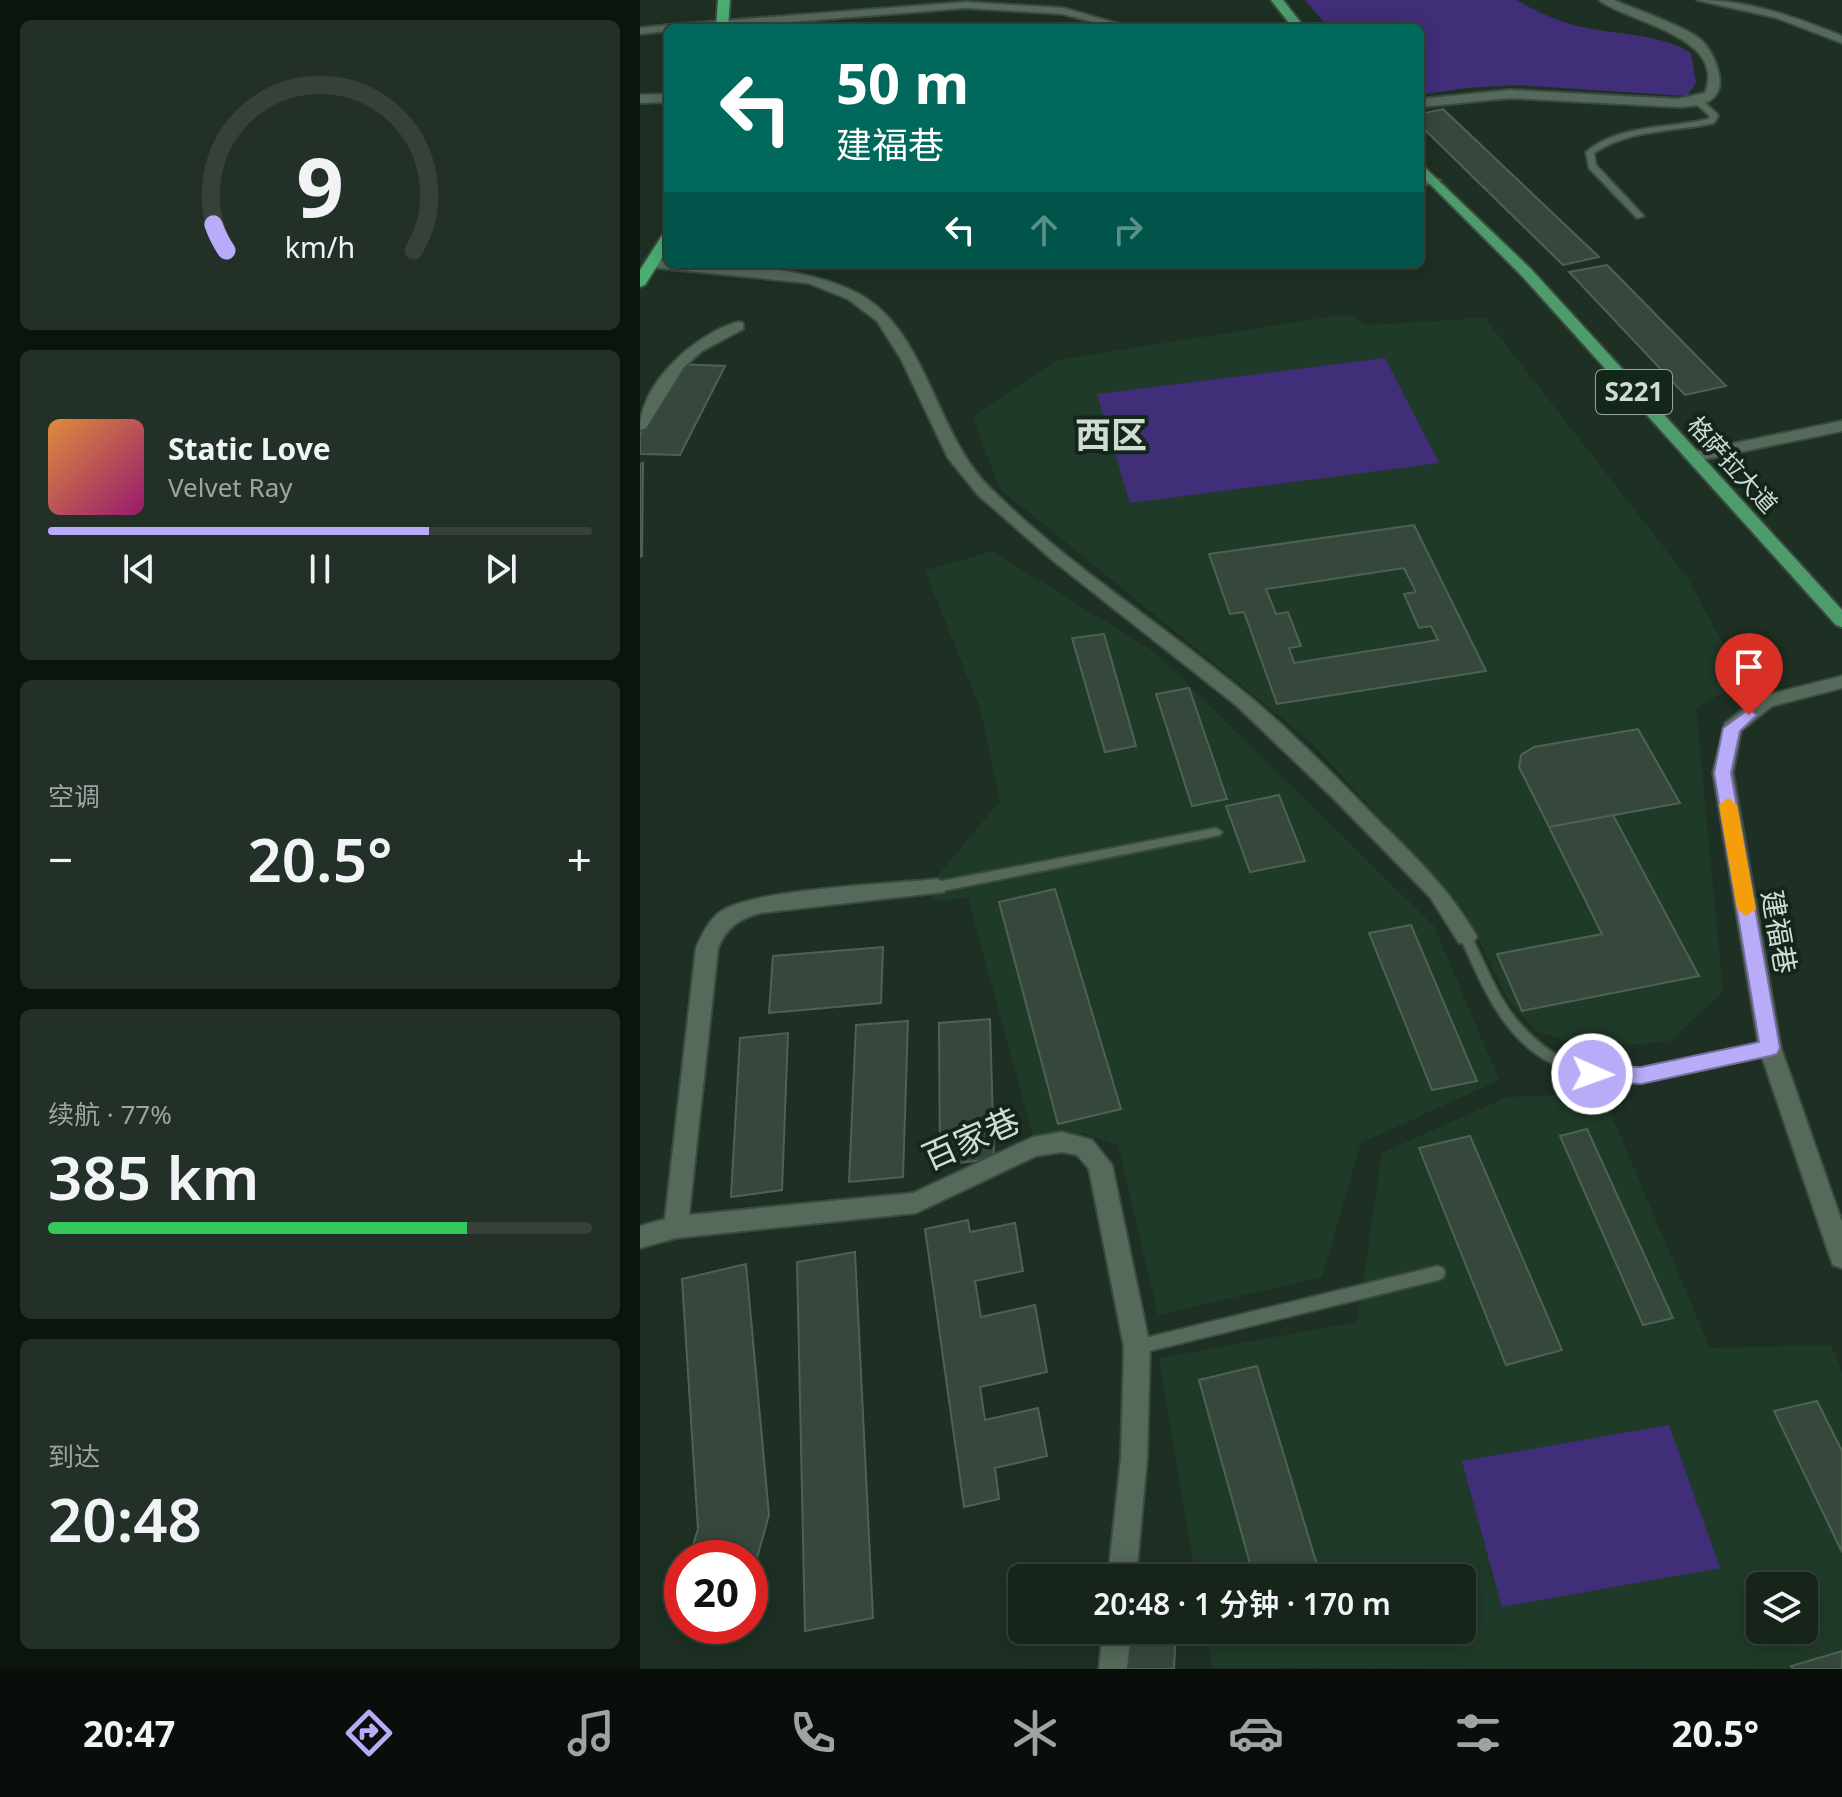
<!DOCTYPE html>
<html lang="zh">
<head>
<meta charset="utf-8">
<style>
  :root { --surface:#16241a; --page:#233027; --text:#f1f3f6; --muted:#9ea4a2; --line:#354139; --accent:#b8abf7 }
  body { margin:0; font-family:"Noto Sans","Noto Sans SC",sans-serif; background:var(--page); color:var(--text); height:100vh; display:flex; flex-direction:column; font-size:30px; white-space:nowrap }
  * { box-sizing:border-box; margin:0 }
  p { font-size:26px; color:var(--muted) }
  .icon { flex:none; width:44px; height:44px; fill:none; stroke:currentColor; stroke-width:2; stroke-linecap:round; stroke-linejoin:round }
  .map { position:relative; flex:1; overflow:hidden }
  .panel { display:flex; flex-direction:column; gap:20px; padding:20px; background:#0c140e; width:640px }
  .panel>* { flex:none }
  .top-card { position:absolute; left:24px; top:24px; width:760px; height:244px; border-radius:12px; box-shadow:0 4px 20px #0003,0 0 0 2px var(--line); background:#00695c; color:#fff; overflow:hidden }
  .controls { position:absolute; left:1106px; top:1572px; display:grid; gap:16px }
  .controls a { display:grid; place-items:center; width:72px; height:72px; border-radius:12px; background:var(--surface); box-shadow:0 4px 20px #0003,0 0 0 2px var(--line); font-size:40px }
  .speed { position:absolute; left:24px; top:1540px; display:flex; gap:16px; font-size:40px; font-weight:700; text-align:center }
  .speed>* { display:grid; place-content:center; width:104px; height:104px; border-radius:50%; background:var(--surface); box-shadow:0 4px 20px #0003,0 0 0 2px var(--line); line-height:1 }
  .speed .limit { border:12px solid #d22; background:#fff; color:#111 }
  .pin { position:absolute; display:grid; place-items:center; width:68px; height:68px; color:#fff; margin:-82px -34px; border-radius:50% 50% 50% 0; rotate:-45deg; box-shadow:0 0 8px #0007 }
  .pin .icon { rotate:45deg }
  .me { position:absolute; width:88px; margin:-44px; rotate:92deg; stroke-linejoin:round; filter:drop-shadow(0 0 6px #0008) }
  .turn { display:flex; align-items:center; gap:28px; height:168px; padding:0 40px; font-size:36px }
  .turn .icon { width:104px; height:104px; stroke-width:2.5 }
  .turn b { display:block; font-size:56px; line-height:68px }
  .lanes { display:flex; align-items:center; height:76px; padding:0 40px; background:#0003; justify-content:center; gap:40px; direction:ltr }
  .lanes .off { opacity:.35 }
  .big { font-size:60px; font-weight:600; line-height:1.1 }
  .panel .widget { flex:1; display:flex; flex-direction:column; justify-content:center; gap:12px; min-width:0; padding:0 28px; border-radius:12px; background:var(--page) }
  .panel .dial { align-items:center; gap:0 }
  .dial svg { height:208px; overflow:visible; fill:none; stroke:var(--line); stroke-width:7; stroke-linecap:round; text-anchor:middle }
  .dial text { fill:var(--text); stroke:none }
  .song { display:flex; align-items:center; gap:24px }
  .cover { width:96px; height:96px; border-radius:12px; background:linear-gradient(135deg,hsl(30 70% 55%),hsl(320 70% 35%)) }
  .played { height:8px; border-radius:4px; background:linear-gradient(90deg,var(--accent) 70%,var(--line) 70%) }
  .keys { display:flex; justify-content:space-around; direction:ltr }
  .heat { display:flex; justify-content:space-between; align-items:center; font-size:44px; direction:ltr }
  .charge { height:12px; border-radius:6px; background:linear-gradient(90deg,#34c759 77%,var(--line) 0) }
  .trip { position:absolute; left:368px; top:1564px; width:468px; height:80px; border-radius:12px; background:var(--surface); box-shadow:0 4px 20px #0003,0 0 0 2px var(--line); font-weight:600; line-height:80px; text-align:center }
  .dock { display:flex; height:128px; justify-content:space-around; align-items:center; background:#090e0a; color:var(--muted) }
  .dock .icon { width:56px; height:56px }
  .dock .on { color:var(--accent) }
  .dock b { font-size:36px; color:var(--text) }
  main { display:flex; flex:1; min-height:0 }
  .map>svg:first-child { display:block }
</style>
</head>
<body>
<main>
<section class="panel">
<div class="widget dial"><svg viewBox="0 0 100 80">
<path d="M14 69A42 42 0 1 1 86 69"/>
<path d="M14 69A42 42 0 0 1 9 59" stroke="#b8abf7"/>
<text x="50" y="56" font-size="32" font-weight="700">9</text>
<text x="50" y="72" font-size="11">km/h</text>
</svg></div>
<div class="widget">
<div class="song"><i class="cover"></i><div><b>Static Love</b><p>Velvet Ray</p></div></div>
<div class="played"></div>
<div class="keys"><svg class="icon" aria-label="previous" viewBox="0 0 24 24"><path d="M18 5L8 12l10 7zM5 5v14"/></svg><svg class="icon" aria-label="pause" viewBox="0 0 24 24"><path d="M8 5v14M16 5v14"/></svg><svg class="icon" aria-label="next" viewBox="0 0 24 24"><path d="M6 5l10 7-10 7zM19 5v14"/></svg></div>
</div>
<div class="widget"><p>空调</p>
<div class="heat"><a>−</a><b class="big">20.5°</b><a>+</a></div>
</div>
<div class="widget"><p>续航 · 77%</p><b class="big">385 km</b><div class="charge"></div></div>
<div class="widget"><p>到达</p><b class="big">20:48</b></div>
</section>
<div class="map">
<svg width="1202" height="1669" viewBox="0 0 1202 1669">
  <rect width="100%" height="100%" fill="#1d3023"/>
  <path fill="#203a29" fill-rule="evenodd" d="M707,314L728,325L845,318L1047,577L1103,681L1056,708L1083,992L1030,1041L954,1048L897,1032L868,1000L826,913L671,742L359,488L333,416L417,360Z
    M352,551L516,653L794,926L859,1080L721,1143L682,1277L518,1315L478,1145L444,1133L393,1136L328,898L291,901L295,879L360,801L340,708L285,571Z
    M962,1093L1070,1348L1191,1345L1202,1372V1669L572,1668L565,1630H822V1578H556L519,1358L717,1322L742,1153L867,1097ZM1120,1586H1164V1630H1120Z"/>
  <path fill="#412e78" d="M665,0H876C897,12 923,24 947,28C982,35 1021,34 1051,53L1056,83L1047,96L877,85L826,88L780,95V28H689Z
    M745,358L799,463L490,503L457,394Z
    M1029,1425L1080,1568L862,1607L822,1461Z"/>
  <path fill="#35483b" stroke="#4e6254" stroke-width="2" fill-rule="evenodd" d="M803,109L959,257L923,265L780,125V114Z
    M967,265L1086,386L1045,395L929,272Z
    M38,364L85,366L40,455L0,454V435Z
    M3,463L2,556L0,557V464Z
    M774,525L846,671L637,704L604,612L590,614L569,554ZM764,568L776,592L764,594L779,628L791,626L798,640L654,663L649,648L661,646L648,612L636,614L626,589Z
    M464,634L496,746L465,752L432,638Z
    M549,688L587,799L552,806L516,694Z
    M998,729L1040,803L909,827L879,767L881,755L894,747Z
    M639,795L665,861L610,872L586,806Z
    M973,815L1059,976L882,1011L857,954L962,934L909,827Z
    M415,889L481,1109L418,1124L359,902Z
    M771,925L837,1081L792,1090L729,933Z
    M243,947L241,1003L129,1013L133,956Z
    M350,1019L354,1159L300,1165L299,1023Z
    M268,1021L263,1177L209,1182L216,1025Z
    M148,1033L142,1190L91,1197L100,1038Z
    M947,1129L1033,1318L1003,1325L920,1136Z
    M830,1136L922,1350L866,1365L779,1148Z
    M328,1220L330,1232L375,1223L383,1271L335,1281L341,1317L395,1305L407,1372L340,1387L345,1420L398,1408L407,1456L355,1468L359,1499L324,1507L285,1229Z
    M215,1252L233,1618L165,1631L157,1262Z
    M106,1264L129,1515L110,1583V1558H49L58,1529L42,1279Z
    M617,1366L681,1578H614L559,1380Z
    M1177,1401L1202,1451V1552L1134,1411Z
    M489,1569L540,1571L539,1578H488Z
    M484,1630H536L534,1669H480Z
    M1202,1651V1669H1153L1151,1666Z"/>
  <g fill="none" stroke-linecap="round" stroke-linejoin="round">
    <defs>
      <path id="service" d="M1055,99H1061L1077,114L1078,116L1074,123C1033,132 990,129 954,153L956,165L1004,216L997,218L949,168L946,152C979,124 1028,129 1068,119L1070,116L1055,103Z
        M576,828L582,832L580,835L297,892L293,890L291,887L293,884L297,882Z
        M826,932L830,934C845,962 856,995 877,1020C892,1037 909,1053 930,1061C987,1083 1073,1056 1130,1043L1135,1044L1137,1048L1135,1052L1130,1053C1042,1074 931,1111 866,1024C846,998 834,967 820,937L822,934Z
        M798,1266L803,1268L805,1273L803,1278L798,1280L497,1354L492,1352L489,1347L492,1342L497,1340Z"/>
      <path id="minor" d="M959,0H974C994,9 1047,27 1061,40C1073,51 1088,83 1074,97C1066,106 1049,106 1038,107L870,98L780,107V99L870,90L1038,99L1065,93C1088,36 989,23 959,0Z
        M1057,0C1109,0 1155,17 1202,36V43L1137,18Z
        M326,2L423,8L494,28H475L423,14L326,8L76,28H28V31L0,34V28L28,25Z
        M28,94V102L0,103V95Z
        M780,178L794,177L801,181L780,186Z
        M98,322L103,323V329L62,351L44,367L6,428L0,430C0,383 55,334 98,322Z
        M1202,421V431L1052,462L1044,457L1052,452Z
        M1202,676V688L1132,706L1101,731L1093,773L1141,1048L1202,1222V1268L1193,1265L1190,1257L1119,1048L1073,773L1085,723L1119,697Z
        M297,879L304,882L307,887L304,892L120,913C99,919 87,927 78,948L49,1215L273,1193L393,1137L422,1132L452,1140L472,1165L510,1347L507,1458L496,1578H468L481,1458L484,1347L449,1169L437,1155L422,1152L396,1156L276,1213L36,1238L0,1248V1226L25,1219L56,948C62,935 68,921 80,912C111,889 252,884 297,879Z
        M463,1630H491L487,1669H459Z"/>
      <path id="tertiary" d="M13,260L28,261V264C86,264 166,266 217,293C287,329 295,435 351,489C430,567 525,626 610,697C654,734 695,776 736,818C773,855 811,890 837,937L833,943H819L790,897L693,798L597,706L416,563L338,495L308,458L261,359L237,321L208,299L168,283L8,267V261Z"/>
      <path id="primary" d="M631,0H643L665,28H653Z
        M780,163L891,269L1202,610V627L1196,625L881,275L780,174Z"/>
      <path id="trunk" d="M78,0H90L88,28H76Z
        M28,232V249L5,285L0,287V270L23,234Z"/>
    </defs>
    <use href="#service" stroke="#3b4b40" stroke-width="4"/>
    <use href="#minor" stroke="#3b4b40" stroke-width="4"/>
    <use href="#tertiary" stroke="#3b4b40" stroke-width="4"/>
    <use href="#primary" stroke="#3b4b40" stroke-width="4"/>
    <use href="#trunk" stroke="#3b4b40" stroke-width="4"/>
    <use href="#service" fill="#556a5b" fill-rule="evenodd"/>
    <use href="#minor" fill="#556a5b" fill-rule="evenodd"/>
    <use href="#tertiary" fill="#556a5b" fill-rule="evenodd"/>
    <use href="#primary" fill="#4e9c6c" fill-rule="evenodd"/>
    <use href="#trunk" fill="#4cad72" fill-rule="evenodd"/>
  </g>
  <path fill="#b8abf7" stroke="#786fa1" stroke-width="2" d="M1109,709L1117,715L1100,731L1091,773L1140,1048L1137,1054L1130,1056L1001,1084L944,1080L941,1074L944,1068L952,1065L1001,1067L1119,1042L1074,773L1083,728Z"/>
  <path fill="#f59e0b" d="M1088,798L1097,805L1116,909L1106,916L1097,909L1079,805Z"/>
  <g text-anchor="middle" stroke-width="8" stroke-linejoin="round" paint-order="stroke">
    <g font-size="24" fill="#d0dcd3" stroke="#13261a">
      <text transform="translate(1092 465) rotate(48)" y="8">格萨拉大道</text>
    </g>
    <rect fill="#13261a" stroke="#97a59c" stroke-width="2" x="956" y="370" width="76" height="44" rx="6"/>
    <g font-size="26" font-weight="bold" fill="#d0dcd3">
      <text x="994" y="401">S221</text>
    </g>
    <g font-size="28" fill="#d0dcd3" stroke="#13261a">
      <text transform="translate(1139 932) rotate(80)" y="10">建福巷</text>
    </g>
    <g font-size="34" fill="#d0dcd3" stroke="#13261a">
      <text transform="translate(331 1139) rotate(-24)" y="12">百家巷</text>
    </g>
    <g font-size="36" font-weight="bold" fill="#d0dcd3" stroke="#13261a">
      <text x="471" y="448">西区</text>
    </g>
  </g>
</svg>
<div class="controls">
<a><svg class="icon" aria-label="layers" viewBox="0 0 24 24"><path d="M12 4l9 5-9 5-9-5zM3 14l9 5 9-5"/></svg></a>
</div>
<div class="speed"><div class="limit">20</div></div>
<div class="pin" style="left:1109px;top:715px;background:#d93025"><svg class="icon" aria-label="arrive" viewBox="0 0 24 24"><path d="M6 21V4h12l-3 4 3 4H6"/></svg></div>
<svg class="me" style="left:952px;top:1074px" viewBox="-20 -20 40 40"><circle r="17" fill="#b8abf7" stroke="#fff" stroke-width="3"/><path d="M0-11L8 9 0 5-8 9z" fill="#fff"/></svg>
<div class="trip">20:48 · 1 分钟 · 170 m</div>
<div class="top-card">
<div class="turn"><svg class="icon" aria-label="left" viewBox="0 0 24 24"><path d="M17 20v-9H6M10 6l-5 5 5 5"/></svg><div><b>50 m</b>建福巷</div></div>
<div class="lanes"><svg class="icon" aria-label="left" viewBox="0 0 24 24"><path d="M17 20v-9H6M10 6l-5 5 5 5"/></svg><svg class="icon off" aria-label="ahead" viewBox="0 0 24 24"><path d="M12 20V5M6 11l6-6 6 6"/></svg><svg class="icon off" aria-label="right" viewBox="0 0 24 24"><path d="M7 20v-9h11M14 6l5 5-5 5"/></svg></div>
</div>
</div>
</main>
<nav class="dock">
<b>20:47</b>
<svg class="icon on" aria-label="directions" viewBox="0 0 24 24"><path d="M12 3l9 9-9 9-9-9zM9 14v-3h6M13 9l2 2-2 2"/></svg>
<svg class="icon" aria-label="music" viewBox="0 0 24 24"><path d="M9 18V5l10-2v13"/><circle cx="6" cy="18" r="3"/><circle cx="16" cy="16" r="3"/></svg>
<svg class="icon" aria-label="phone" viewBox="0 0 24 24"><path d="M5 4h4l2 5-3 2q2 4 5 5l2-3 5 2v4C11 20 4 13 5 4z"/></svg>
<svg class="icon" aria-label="climate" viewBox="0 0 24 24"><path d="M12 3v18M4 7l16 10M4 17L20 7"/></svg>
<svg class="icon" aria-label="car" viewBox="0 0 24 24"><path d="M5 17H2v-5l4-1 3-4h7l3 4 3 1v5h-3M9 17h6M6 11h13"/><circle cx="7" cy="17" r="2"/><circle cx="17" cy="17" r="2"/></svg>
<svg class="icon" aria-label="filters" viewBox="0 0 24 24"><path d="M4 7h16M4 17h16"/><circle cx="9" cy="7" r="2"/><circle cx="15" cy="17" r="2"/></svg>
<b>20.5°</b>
</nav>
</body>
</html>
